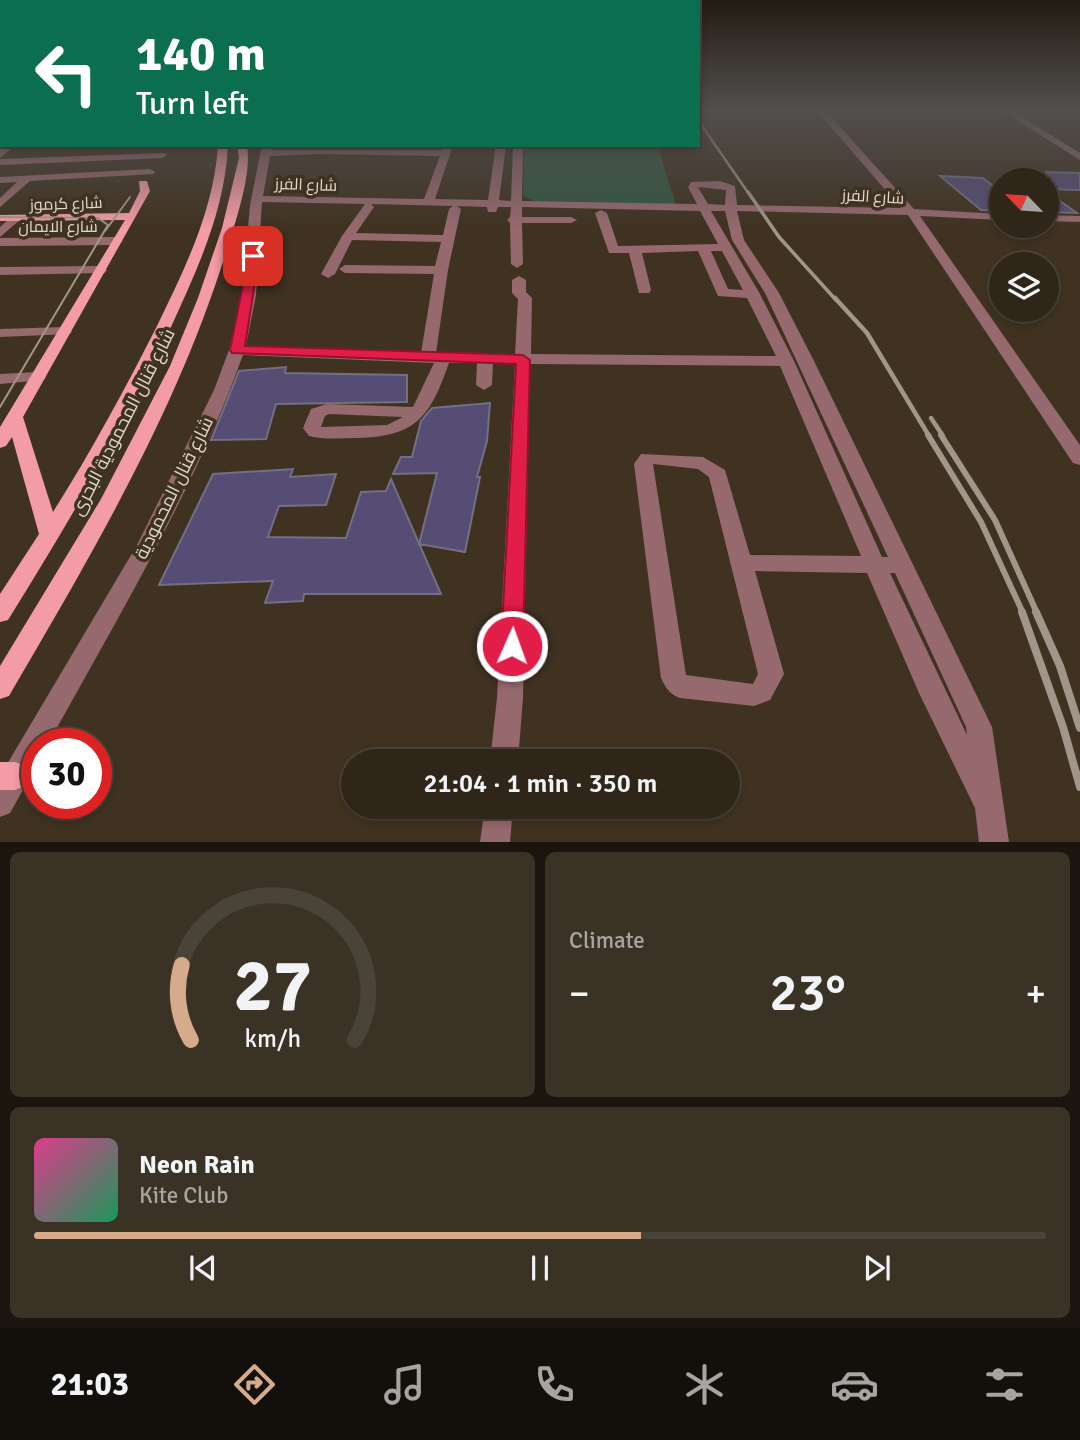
<!DOCTYPE html>
<html lang="en">
<head>
<meta charset="utf-8">
<style>
  :root { --surface:#2f2619; --page:#3b3226; --text:#f1f3f6; --muted:#a7a5a2; --line:#4a4338; --accent:#d6ab8b }
  body { margin:0; font-family:Signika,Cairo,sans-serif; background:var(--page); color:var(--text); height:100vh; display:flex; flex-direction:column; font-size:26px; white-space:nowrap }
  * { box-sizing:border-box; margin:0 }
  p { font-size:23px; color:var(--muted) }
  .icon { flex:none; width:38px; height:38px; fill:none; stroke:currentColor; stroke-width:2; stroke-linecap:round; stroke-linejoin:round }
  .map { position:relative; height:842px; overflow:hidden }
  .sheet { display:flex; flex-direction:column; gap:10px; padding:10px; background:#1a150e; flex:1 }
  .sheet>* { flex:none }
  .hud { position:absolute; left:0px; top:0px; width:700px; height:147px; box-shadow:0 4px 10px #0003,0 0 0 2px var(--line); background:#0b6e4f; color:#fff; overflow:hidden }
  .needle { width:46px; rotate:295deg }
  .controls { position:absolute; left:989px; top:168px; display:grid; gap:14px }
  .controls a { display:grid; place-items:center; width:70px; height:70px; border-radius:50%; background:var(--surface); box-shadow:0 4px 10px #0003,0 0 0 2px var(--line); font-size:35px }
  .speed { position:absolute; left:21px; top:728px; display:flex; gap:14px; font-size:35px; font-weight:700; text-align:center }
  .speed>* { display:grid; place-content:center; width:91px; height:91px; border-radius:50%; background:var(--surface); box-shadow:0 4px 10px #0003,0 0 0 2px var(--line); line-height:1 }
  .speed .limit { border:10px solid #d22; background:#fff; color:#111 }
  .pin { position:absolute; display:grid; place-items:center; width:60px; height:60px; color:#fff; margin:-30px; border-radius:14px; box-shadow:0 4px 10px #0006 }
  .me { position:absolute; width:77px; margin:-38px; rotate:2deg; stroke-linejoin:round; filter:drop-shadow(0 0 5px #0008) }
  .turn { display:flex; align-items:center; gap:24px; height:147px; padding:0 21px; font-size:32px }
  .turn .icon { width:91px; height:91px; stroke-width:2.5 }
  .turn b { display:block; font-size:49px; line-height:60px }
  .big { font-size:52px; font-weight:600; line-height:1.1 }
  .sheet .tile { flex:1; display:flex; flex-direction:column; justify-content:center; gap:10px; min-width:0; padding:0 24px; border-radius:10px; background:var(--page) }
  .sheet .dial { align-items:center; gap:0 }
  .dial svg { height:182px; overflow:visible; fill:none; stroke:var(--line); stroke-width:7; stroke-linecap:round; text-anchor:middle }
  .dial text { fill:var(--text); stroke:none }
  .song { display:flex; align-items:center; gap:21px }
  .cover { width:84px; height:84px; border-radius:10px; background:linear-gradient(135deg,hsl(330 70% 55%),hsl(150 70% 35%)) }
  .played { height:7px; border-radius:4px; background:linear-gradient(90deg,var(--accent) 60%,var(--line) 60%) }
  .keys { display:flex; justify-content:space-around; direction:ltr }
  .heat { display:flex; justify-content:space-between; align-items:center; font-size:38px; direction:ltr }
  .sheet .tiles { flex:1; display:grid; gap:10px; grid-template-columns:1fr 1fr }
  .tile:last-child { grid-column:span 2 }
  .trip { position:absolute; left:341px; top:749px; width:399px; height:70px; border-radius:35px; background:var(--surface); box-shadow:0 4px 10px #0003,0 0 0 2px var(--line); font-weight:600; line-height:70px; text-align:center }
  .tab-bar { display:flex; height:112px; justify-content:space-around; align-items:center; background:#130f0a; color:var(--muted) }
  .tab-bar .icon { width:49px; height:49px }
  .tab-bar .active { color:var(--accent) }
  .tab-bar b { font-size:32px; color:var(--text) }
  .map>svg:first-child { display:block }
</style>
</head>
<body>
<div class="map">
<svg width="1080" height="842" viewBox="0 0 1080 842">
  <rect width="100%" height="100%" fill="#3f3221"/>
  <path fill="#32573f" d="M524,145H657L677,208L548,207L523,196Z"/>
  <path fill="#564d75" stroke="#736f85" stroke-width="2" d="M1046,172L1080,173V190L1046,189Z
    M940,176L983,178L1001,192V211L981,210Z
    M1046,191L1077,213L1046,212Z
    M286,367L285,373L407,375V402L276,404L266,439L211,440L239,371Z
    M490,403L487,441L477,477H480L465,552L419,544L437,473L393,474L401,457H412L421,421L432,408Z
    M293,469L290,477L336,474L326,505L279,506L268,537L346,538L361,492L386,491L391,479L441,594H304L303,601L265,603L273,581L159,585L213,474Z"/>
  <g fill="none" stroke-linecap="round" stroke-linejoin="round">
    <path fill="#95696e" fill-rule="evenodd" d="M817,111H826L914,209L1001,214V220L920,216L1080,445V465L1073,463L908,215L737,211L744,240L779,293L814,361L992,727L1009,842H979L975,808L919,693L867,573L755,571L784,674L770,700L754,706L680,698C669,694 666,688 661,678L634,464L641,454L703,457L725,470L750,555L861,556L780,366L530,364L523,698L518,761H490L497,698L515,363H493L492,385L484,390L476,385L477,363H449C430,416 418,436 358,438C342,438 325,440 309,436L303,428L311,409L327,404L413,407L434,363L243,355C194,491 118,617 48,744H37V765L10,813L0,817V776L137,545L214,390L229,350L242,295L250,205L262,145H272L271,150H442L443,145H453L435,199L488,200L496,145H506L499,200L511,201L513,145H523L522,201L697,204L688,187L691,182L720,181L735,186L737,205L901,208ZM319,154L440,156L424,199L263,196L270,156ZM698,187L726,190L725,205L708,204ZM262,202L365,204L342,236L321,274L328,278L335,274L352,240L441,242L435,266L345,265L339,269L345,273L434,274L421,353L246,346L256,295ZM371,204L453,206L449,209L443,235L356,233L374,207ZM457,206L487,207L488,212H496L498,207H511L510,217L507,220L510,223L511,264L517,268L523,264L522,223H571L577,220L571,217H522V207L700,211L718,244L618,246L607,213L601,210L595,213L609,253H629L639,293H649L651,290L642,253L698,251L718,296L747,298L776,356L531,354L532,298L526,292V280L519,276L512,280V293L518,299L515,354L436,353L448,270L461,209ZM711,211H725L732,240L765,293L888,557H882L794,361L760,294ZM711,251H722L743,290L728,289ZM329,414L403,417L387,425L321,427L325,416ZM653,464L698,469L709,477L758,674L753,684L686,675ZM890,573H895L966,727L967,735Z
      M1002,111H1012L1080,153V160Z
      M6,145H16L0,158V150Z
      M165,153L167,155L162,158L0,165V159Z
      M150,169L155,172L154,174L30,181L0,207V198L17,182L0,183V177Z
      M1046,215L1080,216V222L1046,221Z
      M11,217L21,219L0,237V227Z
      M0,238L117,237L123,241L117,245L0,246Z
      M100,266L107,270L105,273L0,275V267Z
      M65,327L72,331L70,334L0,337V329Z
      M38,372L46,377L44,380L0,384V374Z
      M485,807H513L510,842H480Z"/>
    <path fill="#f39ba6" fill-rule="evenodd" d="M218,145H228C225,210 198,268 171,327C124,429 67,525 8,620L0,622V594L39,534L12,437L6,446L0,448V427L125,220L0,221V215L129,213L140,191L139,181H147L150,191L23,417L53,512C91,452 125,389 157,326C185,268 214,210 218,145Z
      M237,145H247C252,174 236,220 227,249C178,409 93,552 9,696L0,699V666L101,499L170,366L198,298L222,228L239,158Z
      M0,762H15L25,766L29,776L25,786L15,790H0Z"/>
    <path stroke="#a09689" stroke-width="2" d="M0,217L98,218L108,225L0,407
      M105,231L130,197"/>
    <path stroke="#a09689" stroke-width="2.5" d="M698,120L749,194"/>
    <path stroke="#a09689" stroke-width="3.5" d="M748,192L779,237L836,300"/>
    <path stroke="#a09689" stroke-width="4.5" d="M835,298L867,333L929,436
      M931,418L943,436"/>
    <path stroke="#a09689" stroke-width="6" d="M928,435L981,522L1023,613
      M941,435L995,520L1037,613"/>
    <path stroke="#a09689" stroke-width="8" d="M1022,612L1063,727L1080,787
      M1036,612L1060,666L1080,728"/>
  </g>
  <linearGradient id="sky" x2="0" y2="1"><stop stop-color="#231c12"/><stop offset="0.48" stop-color="#524f4e"/><stop offset="1" stop-color="#524f4e" stop-opacity="0"/></linearGradient>
  <rect width="1080" height="229" fill="url(#sky)"/>
  <path fill="#e11d48" stroke="#92132f" stroke-width="2" d="M249,254L259,256L245,346L523,355L530,360L523,646L520,653L512,655L504,653L501,646L516,364L232,353L230,350Z"/>
  <g text-anchor="middle" stroke-width="7" stroke-linejoin="round" paint-order="stroke">
    <g font-size="16" fill="#e0d8cd" stroke="#3f3221">
      <text transform="translate(306 184) rotate(2)" y="6">شارع الفرز</text>
      <text transform="translate(873 196) rotate(3)" y="6">شارع الفرز</text>
      <text transform="translate(66 203) rotate(-2)" y="6">شارع كرموز</text>
      <text x="58" y="232">شارع الايمان</text>
    </g>
    <g font-size="18" fill="#e0d8cd" stroke="#3f3221">
      <text transform="translate(123 422) rotate(-63)" y="6">شارع قنال المحمودية البحرى</text>
      <text transform="translate(174 488) rotate(-64)" y="6">شارع قنال المحمودية</text>
    </g>
  </g>
</svg>
<div class="controls">
<a><svg class="needle" viewBox="-14 -14 28 28"><path d="M0-13l5 13h-10z" fill="#e53935"/><path d="M0 13l5-13h-10z" fill="#a7a5a2"/></svg></a>
<a><svg class="icon" aria-label="layers" viewBox="0 0 24 24"><path d="M12 4l9 5-9 5-9-5zM3 14l9 5 9-5"/></svg></a>
</div>
<div class="speed"><div class="limit">30</div></div>
<div class="pin" style="left:253px;top:256px;background:#d93025"><svg class="icon" aria-label="arrive" viewBox="0 0 24 24"><path d="M6 21V4h12l-3 4 3 4H6"/></svg></div>
<svg class="me" style="left:512px;top:646px" viewBox="-20 -20 40 40"><circle r="17" fill="#e11d48" stroke="#fff" stroke-width="3"/><path d="M0-11L8 9 0 5-8 9z" fill="#fff"/></svg>
<div class="trip">21:04 · 1 min · 350 m</div>
<div class="hud">
<div class="turn"><svg class="icon" aria-label="left" viewBox="0 0 24 24"><path d="M17 20v-9H6M10 6l-5 5 5 5"/></svg><div><b>140 m</b>Turn left</div></div>
</div>
</div>
<section class="sheet">
<div class="tiles">
<div class="tile dial"><svg viewBox="0 0 100 80">
<path d="M14 69A42 42 0 1 1 86 69"/>
<path d="M14 69A42 42 0 0 1 10 36" stroke="#d6ab8b"/>
<text x="50" y="56" font-size="32" font-weight="700">27</text>
<text x="50" y="72" font-size="11">km/h</text>
</svg></div>
<div class="tile"><p>Climate</p>
<div class="heat"><a>−</a><b class="big">23°</b><a>+</a></div>
</div>
<div class="tile">
<div class="song"><i class="cover"></i><div><b>Neon Rain</b><p>Kite Club</p></div></div>
<div class="played"></div>
<div class="keys"><svg class="icon" aria-label="previous" viewBox="0 0 24 24"><path d="M18 5L8 12l10 7zM5 5v14"/></svg><svg class="icon" aria-label="pause" viewBox="0 0 24 24"><path d="M8 5v14M16 5v14"/></svg><svg class="icon" aria-label="next" viewBox="0 0 24 24"><path d="M6 5l10 7-10 7zM19 5v14"/></svg></div>
</div>
</div>
</section>
<nav class="tab-bar">
<b>21:03</b>
<svg class="icon active" aria-label="directions" viewBox="0 0 24 24"><path d="M12 3l9 9-9 9-9-9zM9 14v-3h6M13 9l2 2-2 2"/></svg>
<svg class="icon" aria-label="music" viewBox="0 0 24 24"><path d="M9 18V5l10-2v13"/><circle cx="6" cy="18" r="3"/><circle cx="16" cy="16" r="3"/></svg>
<svg class="icon" aria-label="phone" viewBox="0 0 24 24"><path d="M5 4h4l2 5-3 2q2 4 5 5l2-3 5 2v4C11 20 4 13 5 4z"/></svg>
<svg class="icon" aria-label="climate" viewBox="0 0 24 24"><path d="M12 3v18M4 7l16 10M4 17L20 7"/></svg>
<svg class="icon" aria-label="car" viewBox="0 0 24 24"><path d="M5 17H2v-5l4-1 3-4h7l3 4 3 1v5h-3M9 17h6M6 11h13"/><circle cx="7" cy="17" r="2"/><circle cx="17" cy="17" r="2"/></svg>
<svg class="icon" aria-label="filters" viewBox="0 0 24 24"><path d="M4 7h16M4 17h16"/><circle cx="9" cy="7" r="2"/><circle cx="15" cy="17" r="2"/></svg>
</nav>
</body>
</html>
